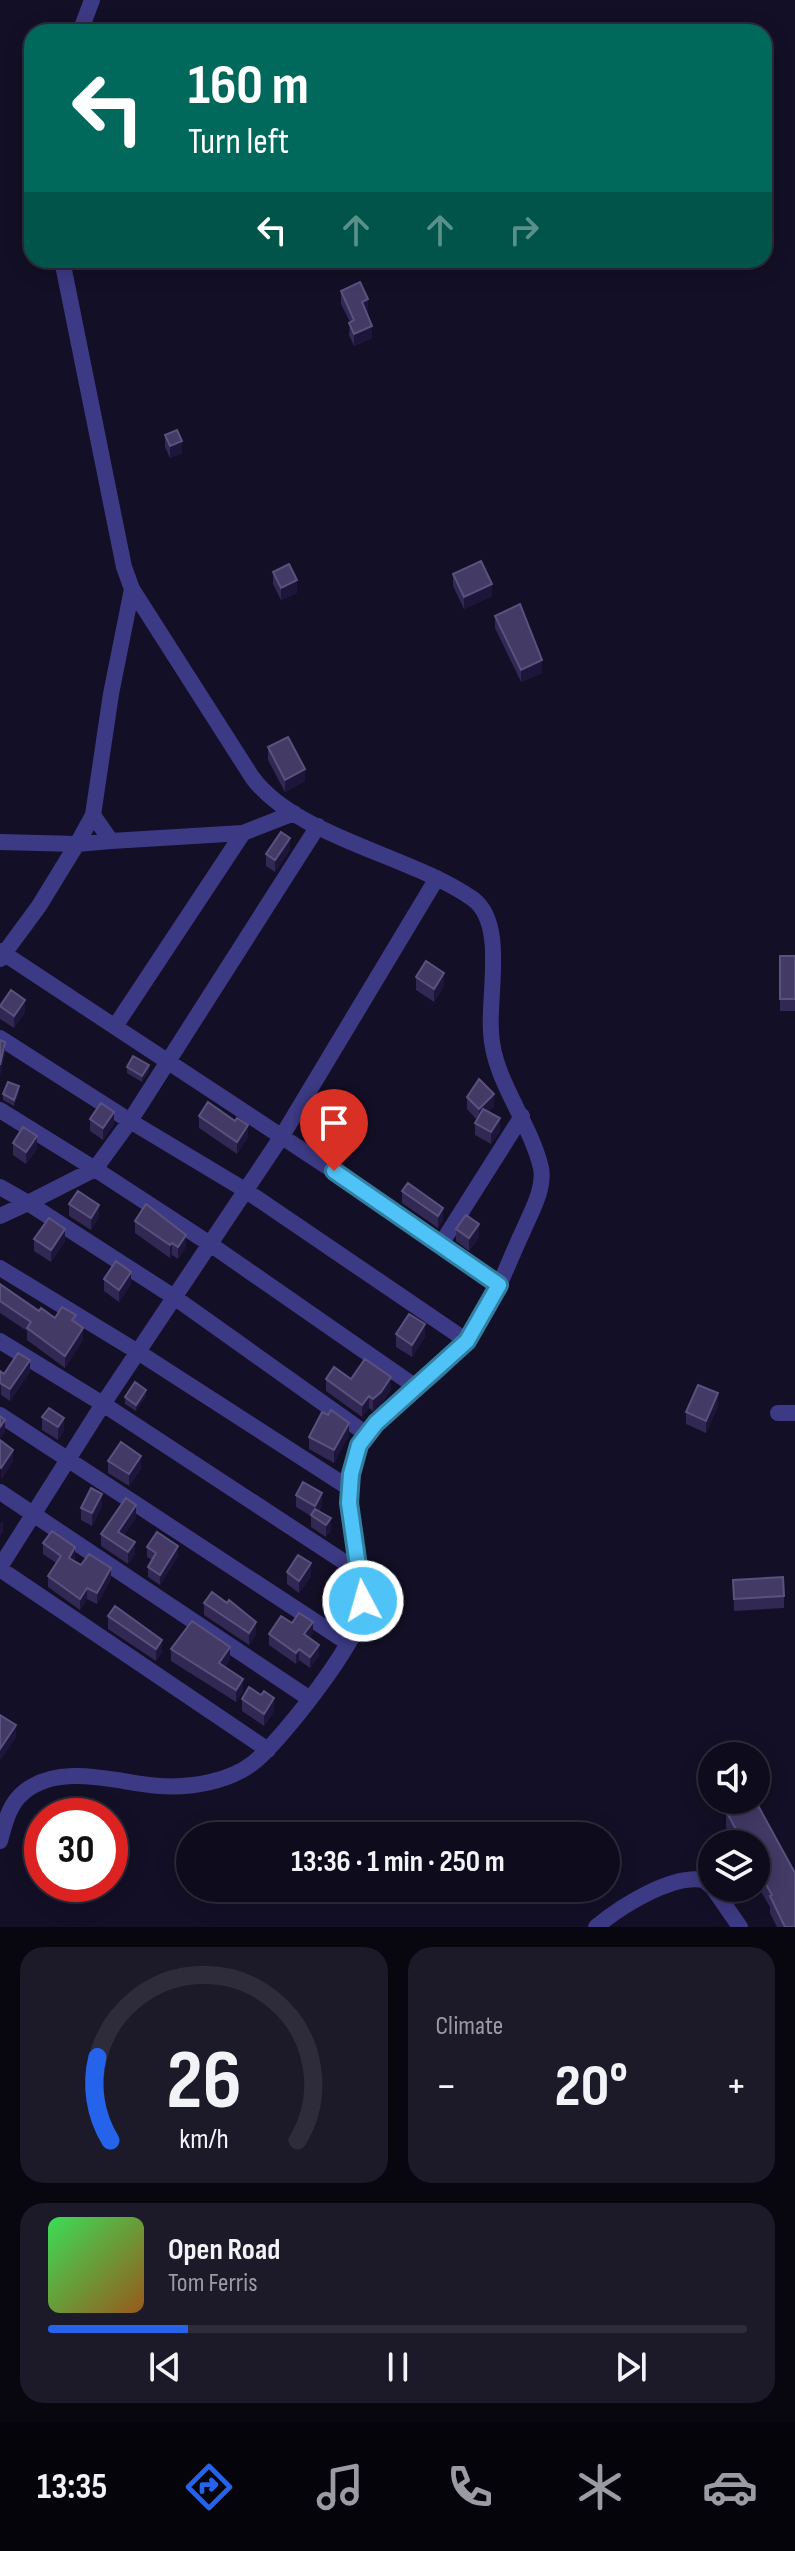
<!DOCTYPE html>
<html lang="en">
<head>
<meta charset="utf-8">
<style>
  :root { --surface:#0e0b1c; --page:#1c1929; --text:#f1f3f6; --muted:#9b9ba3; --line:#2e2b3b; --accent:#2563eb }
  body { margin:0; font-family:"Sofia Sans Condensed",sans-serif; background:var(--page); color:var(--text); height:100vh; display:flex; flex-direction:column; font-size:30px; white-space:nowrap }
  * { box-sizing:border-box; margin:0 }
  p { font-size:26px; color:var(--muted) }
  .icon { flex:none; width:44px; height:44px; fill:none; stroke:currentColor; stroke-width:2; stroke-linecap:round; stroke-linejoin:round }
  .map { position:relative; height:1927px; overflow:hidden }
  .drawer { display:flex; flex-direction:column; gap:20px; padding:20px; background:#08060f; flex:1 }
  .drawer>* { flex:none }
  .guide { position:absolute; left:24px; top:24px; width:748px; height:244px; border-radius:24px; box-shadow:0 4px 20px #0003,0 0 0 2px var(--line); background:#00695c; color:#fff; overflow:hidden }
  .controls { position:absolute; left:698px; top:1742px; display:grid; gap:16px }
  .controls a { display:grid; place-items:center; width:72px; height:72px; border-radius:50%; background:var(--surface); box-shadow:0 4px 20px #0003,0 0 0 2px var(--line); font-size:40px }
  .speed { position:absolute; left:24px; top:1798px; display:flex; gap:16px; font-size:40px; font-weight:700; text-align:center }
  .speed>* { display:grid; place-content:center; width:104px; height:104px; border-radius:50%; background:var(--surface); box-shadow:0 4px 20px #0003,0 0 0 2px var(--line); line-height:1 }
  .speed .limit { border:12px solid #d22; background:#fff; color:#111 }
  .pin { position:absolute; display:grid; place-items:center; width:68px; height:68px; color:#fff; margin:-82px -34px; border-radius:50% 50% 50% 0; rotate:-45deg; box-shadow:0 0 8px #0007 }
  .pin .icon { rotate:45deg }
  .me { position:absolute; width:88px; margin:-44px; rotate:354deg; stroke-linejoin:round; filter:drop-shadow(0 0 6px #0008) }
  .turn { display:flex; align-items:center; gap:28px; height:168px; padding:0 32px; font-size:36px }
  .turn .icon { width:104px; height:104px; stroke-width:2.5 }
  .turn b { display:block; font-size:56px; line-height:68px }
  .lanes { display:flex; align-items:center; height:76px; padding:0 32px; background:#0003; justify-content:center; gap:40px; direction:ltr }
  .lanes .off { opacity:.35 }
  .big { font-size:60px; font-weight:700; line-height:1.1 }
  .drawer .tile { flex:1; display:flex; flex-direction:column; justify-content:center; gap:12px; min-width:0; padding:0 28px; border-radius:24px; background:var(--page) }
  .drawer .dial { align-items:center; gap:0 }
  .dial svg { height:208px; overflow:visible; fill:none; stroke:var(--line); stroke-width:7; stroke-linecap:round; text-anchor:middle }
  .dial text { fill:var(--text); stroke:none }
  .song { display:flex; align-items:center; gap:24px }
  .cover { width:96px; height:96px; border-radius:12px; background:linear-gradient(135deg,hsl(130 70% 55%),hsl(30 70% 35%)) }
  .played { height:8px; border-radius:4px; background:linear-gradient(90deg,var(--accent) 20%,var(--line) 20%) }
  .keys { display:flex; justify-content:space-around; direction:ltr }
  .heat { display:flex; justify-content:space-between; align-items:center; font-size:44px; direction:ltr }
  .drawer .tiles { flex:1; display:grid; gap:20px; grid-template-columns:1fr 1fr }
  .tile:last-child { grid-column:span 2 }
  .trip { position:absolute; left:176px; top:1822px; width:444px; height:80px; border-radius:40px; background:var(--surface); box-shadow:0 4px 20px #0003,0 0 0 2px var(--line); font-weight:700; line-height:80px; text-align:center }
  .tabs { display:flex; height:128px; justify-content:space-around; align-items:center; background:#06040b; color:var(--muted) }
  .tabs .icon { width:56px; height:56px }
  .tabs .selected { color:var(--accent) }
  .tabs b { font-size:36px; color:var(--text) }
  .map>svg:first-child { display:block }
</style>
</head>
<body>
<div class="map">
<svg width="795" height="1927" viewBox="0 0 795 1927">
  <rect width="100%" height="100%" fill="#130f26"/>
  <g fill="none" stroke-linecap="round" stroke-linejoin="round">
    <path stroke="#3d3a85" stroke-width="16" d="M80,32L92,0
      M111,841L243,833L294,813
      M0,842L77,844L93,815L111,694L132,589
      M0,951L387,1206L499,1285
      M0,959L39,906L77,844L111,841L93,815
      M116,1025L243,833
      M0,1038L130,1121L318,826
      M0,1110L95,1169L130,1121L245,1190L467,1341
      M0,1187L28,1203L95,1169L210,1244L416,1387
      M0,1216L28,1203L174,1297L365,1433
      M441,1244L522,1116
      M0,1268L138,1352L349,1488
      M0,1341L103,1404L361,1573
      M778,1413H795
      M0,1415L348,1643
      M0,1492L310,1699
      M0,1567L103,1404L282,1136L437,878
      M0,1569L268,1750
      M0,1841C5,1823 9,1804 24,1792C61,1762 118,1783 160,1786C191,1788 228,1782 253,1763C280,1742 356,1645 362,1612C365,1597 362,1578 359,1564C351,1518 342,1476 365,1433C396,1403 443,1372 468,1339C493,1307 506,1267 523,1231C531,1212 545,1189 541,1168C530,1121 493,1080 491,1032C488,995 506,923 473,899C412,856 294,836 252,777L132,589L124,567L62,260
      M713,1888L740,1927
      M596,1927C621,1906 672,1874 704,1880L712,1887"/>
  </g>
  <path fill="#312854" d="M341,291L368,312H366L372,338L354,346L349,335L350,322L341,304Z
    M165,435L182,453L170,458L165,447Z
    M273,572L297,593L281,600L273,584Z
    M453,574L492,596L464,609L453,586Z
    M495,616L542,673L521,682L495,628Z
    M268,747L305,781L285,792L268,760Z
    M290,850L275,872L266,866V854Z
    M780,956H795V1011H780Z
    M416,977L444,986L434,1002L416,990Z
    M0,1005L25,1012L14,1028L0,1019Z
    M127,1067L149,1071L142,1082L127,1073Z
    M19,1092L14,1106L3,1100V1094Z
    M467,1097L494,1106L488,1112L500,1131L491,1144L475,1135V1123L477,1120L467,1109Z
    M199,1116L235,1121L248,1137L237,1154L199,1128Z
    M90,1119L114,1124L103,1140L90,1131Z
    M13,1143L37,1149L26,1164L13,1155Z
    M402,1191L443,1220L438,1228L402,1203Z
    M69,1204L99,1217L91,1230L69,1216Z
    M135,1221L186,1247L178,1259L172,1255L170,1258L135,1233Z
    M456,1229L479,1237L469,1251L456,1241Z
    M34,1239L65,1241L51,1262L34,1251Z
    M104,1279L131,1284L119,1302L104,1291Z
    M0,1284L39,1311L55,1318L76,1323L83,1340L65,1368L27,1340V1331L0,1313Z
    M396,1334L425,1337L412,1357L396,1347Z
    M0,1371L4,1374L30,1372L10,1401L1,1395Z
    M326,1379H351L391,1390L381,1404L373,1411L369,1408L362,1417L326,1391Z
    M146,1396L136,1411L125,1404V1397Z
    M718,1406L706,1433L686,1424V1412Z
    M42,1417L64,1430L58,1440L42,1430Z
    M349,1435L334,1463L309,1449V1437Z
    M108,1461L141,1469L129,1486L108,1473Z
    M296,1495L322,1505L319,1511L331,1530L326,1537L311,1527V1516L296,1507Z
    M102,1506L92,1526L81,1520V1508Z
    M136,1518L124,1535L135,1554L128,1564L101,1546V1534Z
    M43,1543L75,1558L74,1560L111,1579L97,1604L87,1599L80,1610L48,1587V1576L56,1563L43,1554Z
    M147,1547L178,1556L160,1585L148,1577V1567L152,1560L147,1557Z
    M287,1572L311,1576L299,1593L287,1584Z
    M733,1580L784,1596V1608L734,1611Z
    M204,1603L256,1634L249,1645L204,1615Z
    M108,1616L162,1652L156,1661L108,1629Z
    M292,1623L313,1633L309,1638L319,1656L310,1668L299,1660L296,1664L269,1645V1634Z
    M171,1649L230,1659L225,1667L243,1691L236,1702L171,1661Z
    M242,1699L274,1711L264,1726L242,1711Z
    M744,1800H755L795,1873V1927H777L770,1913V1907L756,1883V1844H735L726,1827V1811Z"/>
  <path fill="#1d163a" d="M368,299V312L362,315V302Z
    M372,326V338L354,346V334Z
    M182,441V453L170,458V446Z
    M297,580V593L281,600V588Z
    M492,584V596L464,609V597Z
    M542,660V673L521,682V670Z
    M305,769V781L285,792V780Z
    M290,838V850L275,872V860Z
    M444,973V986L434,1002V989Z
    M25,1000V1012L14,1028V1016Z
    M5,1042V1054L0,1077V1065Z
    M149,1065V1071L142,1082V1076Z
    M19,1086V1092L14,1106V1100Z
    M494,1094V1106L479,1122V1109Z
    M114,1112V1124L103,1140V1128Z
    M500,1118V1131L491,1144V1132Z
    M248,1125V1137L237,1154V1142Z
    M37,1136V1149L26,1164V1152Z
    M99,1205V1217L91,1230V1218Z
    M443,1208V1220L438,1228V1216Z
    M479,1224V1237L469,1251V1238Z
    M65,1229V1241L51,1262V1250Z
    M186,1235V1247L178,1259V1247Z
    M172,1243V1255L170,1258V1245Z
    M131,1272V1284L119,1302V1290Z
    M425,1324V1337L412,1357V1345Z
    M83,1328V1340L65,1368V1356Z
    M30,1360V1372L10,1401V1389Z
    M391,1377V1390L381,1404L373,1411V1399Z
    M146,1390V1396L136,1411V1405Z
    M718,1393V1406L706,1433V1421Z
    M369,1396V1408L362,1417V1405Z
    M64,1418V1430L58,1440V1427Z
    M5,1420V1432L0,1439V1427Z
    M349,1423V1435L334,1463V1450Z
    M13,1450V1462L1,1480V1468Z
    M141,1456V1469L129,1486V1474Z
    M322,1493V1505L315,1518V1506Z
    M102,1494V1506L92,1526V1513Z
    M136,1505V1518L118,1544V1532Z
    M331,1518V1530L326,1537V1525Z
    M3,1520V1532L0,1536V1524Z
    M135,1542V1554L128,1564V1552Z
    M178,1546V1556L160,1585V1575Z
    M75,1547V1558L69,1569V1558Z
    M311,1563V1576L299,1593V1581Z
    M111,1568V1579L97,1604V1593Z
    M87,1588V1599L80,1610V1599Z
    M256,1622V1634L249,1645V1633Z
    M313,1622V1633L304,1645V1634Z
    M162,1640V1652L156,1661V1649Z
    M319,1645V1656L310,1668V1657Z
    M230,1647V1659L219,1675V1663Z
    M299,1649V1660L296,1664V1653Z
    M243,1679V1691L236,1702V1690Z
    M274,1698V1711L264,1726V1714Z
    M16,1725V1738L0,1761V1749Z"/>
  <path fill="#433a66" stroke="#5a527e" stroke-width="2" d="M360,282L368,299L362,302L372,326L354,334L349,323L354,320L341,291Z
    M177,430L182,441L170,446L165,435Z
    M481,561L492,584L464,597L453,574Z
    M289,564L297,580L281,588L273,572Z
    M520,604L542,660L521,670L495,616Z
    M288,737L305,769L285,780L268,747Z
    M281,832L290,838L275,860L266,854Z
    M780,956H795V999H780Z
    M426,961L444,973L434,989L416,977Z
    M11,990L25,1000L14,1016L0,1006Z
    M0,1040L5,1042L0,1065Z
    M133,1056L149,1065L142,1076L127,1067Z
    M479,1079L494,1094L479,1109L467,1097Z
    M8,1082L19,1086L14,1100L3,1094Z
    M208,1102L235,1121L237,1118L248,1125L237,1142L199,1116Z
    M101,1103L114,1112L103,1128L90,1119Z
    M483,1109L500,1118L491,1132L475,1123Z
    M23,1127L37,1136L26,1152L13,1143Z
    M408,1183L443,1208L438,1216L402,1191Z
    M78,1191L99,1205L91,1218L69,1204Z
    M146,1204L186,1235L178,1247L172,1243L170,1245L135,1221Z
    M466,1215L479,1224L469,1238L456,1229Z
    M49,1218L65,1229L51,1250L34,1239Z
    M116,1261L131,1272L119,1290L104,1279Z
    M0,1284L39,1311L41,1308L55,1318L62,1307L76,1315L72,1320L83,1328L65,1356L27,1328L31,1322L0,1301Z
    M409,1314L425,1324L412,1345L396,1334Z
    M18,1353L30,1360L10,1389L0,1383V1371L4,1374Z
    M365,1359L391,1377L381,1392L373,1399L369,1396L362,1405L326,1379L334,1367L351,1379Z
    M135,1382L146,1390L136,1405L125,1397Z
    M698,1385L718,1393L706,1421L686,1412Z
    M49,1408L64,1418L58,1427L42,1417Z
    M331,1410L349,1423L334,1450L309,1437L322,1412L328,1415Z
    M0,1416L5,1420L0,1427Z
    M0,1440L13,1450L1,1468L0,1467Z
    M121,1442L141,1456L129,1474L108,1461Z
    M303,1482L322,1493L315,1506L296,1495Z
    M91,1488L102,1494L92,1513L81,1508Z
    M126,1498L136,1505L118,1532L135,1542L128,1552L101,1534Z
    M315,1509L331,1518L326,1525L311,1515Z
    M52,1531L75,1547L69,1558L81,1565L89,1554L111,1568L97,1593L87,1588L80,1599L48,1576L61,1556L43,1543Z
    M157,1532L178,1546L160,1575L148,1567L156,1553L147,1547Z
    M298,1555L311,1563L299,1581L287,1572Z
    M783,1577L784,1596L734,1599L733,1580Z
    M212,1592L227,1603L229,1600L256,1622L249,1633L204,1603Z
    M115,1606L162,1640L156,1649L108,1616Z
    M299,1613L313,1622L304,1634L319,1645L310,1657L299,1649L296,1653L269,1634L281,1616L292,1623Z
    M192,1621L230,1647L219,1663L243,1679L236,1690L171,1649Z
    M249,1687L261,1695L264,1691L274,1698L264,1714L242,1699Z
    M0,1715L16,1725L0,1749Z
    M744,1800H755L795,1873V1926L794,1927H785L770,1896L772,1895L756,1866V1844H744L726,1811Z"/>
  <g fill="none" stroke-linecap="round" stroke-linejoin="round">
    <defs>
      <path id="route" d="M334,1171L499,1285L467,1341L376,1423L359,1445L351,1474L349,1503L363,1601"/>
    </defs>
    <use href="#route" stroke="#337fa1" stroke-width="20"/>
    <use href="#route" stroke="#4fc3f7" stroke-width="14"/>
  </g>
</svg>
<div class="controls">
<a><svg class="icon" aria-label="sound" viewBox="0 0 24 24"><path d="M4 9h4l5-4v14l-5-4H4zM17 9q2 3 0 6"/></svg></a>
<a><svg class="icon" aria-label="layers" viewBox="0 0 24 24"><path d="M12 4l9 5-9 5-9-5zM3 14l9 5 9-5"/></svg></a>
</div>
<div class="speed"><div class="limit">30</div></div>
<div class="pin" style="left:334px;top:1171px;background:#d93025"><svg class="icon" aria-label="arrive" viewBox="0 0 24 24"><path d="M6 21V4h12l-3 4 3 4H6"/></svg></div>
<svg class="me" style="left:363px;top:1601px" viewBox="-20 -20 40 40"><circle r="17" fill="#4fc3f7" stroke="#fff" stroke-width="3"/><path d="M0-11L8 9 0 5-8 9z" fill="#fff"/></svg>
<div class="trip">13:36 · 1 min · 250 m</div>
<div class="guide">
<div class="turn"><svg class="icon" aria-label="left" viewBox="0 0 24 24"><path d="M17 20v-9H6M10 6l-5 5 5 5"/></svg><div><b>160 m</b>Turn left</div></div>
<div class="lanes"><svg class="icon" aria-label="left" viewBox="0 0 24 24"><path d="M17 20v-9H6M10 6l-5 5 5 5"/></svg><svg class="icon off" aria-label="ahead" viewBox="0 0 24 24"><path d="M12 20V5M6 11l6-6 6 6"/></svg><svg class="icon off" aria-label="ahead" viewBox="0 0 24 24"><path d="M12 20V5M6 11l6-6 6 6"/></svg><svg class="icon off" aria-label="right" viewBox="0 0 24 24"><path d="M7 20v-9h11M14 6l5 5-5 5"/></svg></div>
</div>
</div>
<section class="drawer">
<div class="tiles">
<div class="tile dial"><svg viewBox="0 0 100 80">
<path d="M14 69A42 42 0 1 1 86 69"/>
<path d="M14 69A42 42 0 0 1 9 37" stroke="#2563eb"/>
<text x="50" y="56" font-size="32" font-weight="700">26</text>
<text x="50" y="72" font-size="11">km/h</text>
</svg></div>
<div class="tile"><p>Climate</p>
<div class="heat"><a>−</a><b class="big">20°</b><a>+</a></div>
</div>
<div class="tile">
<div class="song"><i class="cover"></i><div><b>Open Road</b><p>Tom Ferris</p></div></div>
<div class="played"></div>
<div class="keys"><svg class="icon" aria-label="previous" viewBox="0 0 24 24"><path d="M18 5L8 12l10 7zM5 5v14"/></svg><svg class="icon" aria-label="pause" viewBox="0 0 24 24"><path d="M8 5v14M16 5v14"/></svg><svg class="icon" aria-label="next" viewBox="0 0 24 24"><path d="M6 5l10 7-10 7zM19 5v14"/></svg></div>
</div>
</div>
</section>
<nav class="tabs">
<b>13:35</b>
<svg class="icon selected" aria-label="directions" viewBox="0 0 24 24"><path d="M12 3l9 9-9 9-9-9zM9 14v-3h6M13 9l2 2-2 2"/></svg>
<svg class="icon" aria-label="music" viewBox="0 0 24 24"><path d="M9 18V5l10-2v13"/><circle cx="6" cy="18" r="3"/><circle cx="16" cy="16" r="3"/></svg>
<svg class="icon" aria-label="phone" viewBox="0 0 24 24"><path d="M5 4h4l2 5-3 2q2 4 5 5l2-3 5 2v4C11 20 4 13 5 4z"/></svg>
<svg class="icon" aria-label="climate" viewBox="0 0 24 24"><path d="M12 3v18M4 7l16 10M4 17L20 7"/></svg>
<svg class="icon" aria-label="car" viewBox="0 0 24 24"><path d="M5 17H2v-5l4-1 3-4h7l3 4 3 1v5h-3M9 17h6M6 11h13"/><circle cx="7" cy="17" r="2"/><circle cx="17" cy="17" r="2"/></svg>
</nav>
</body>
</html>
